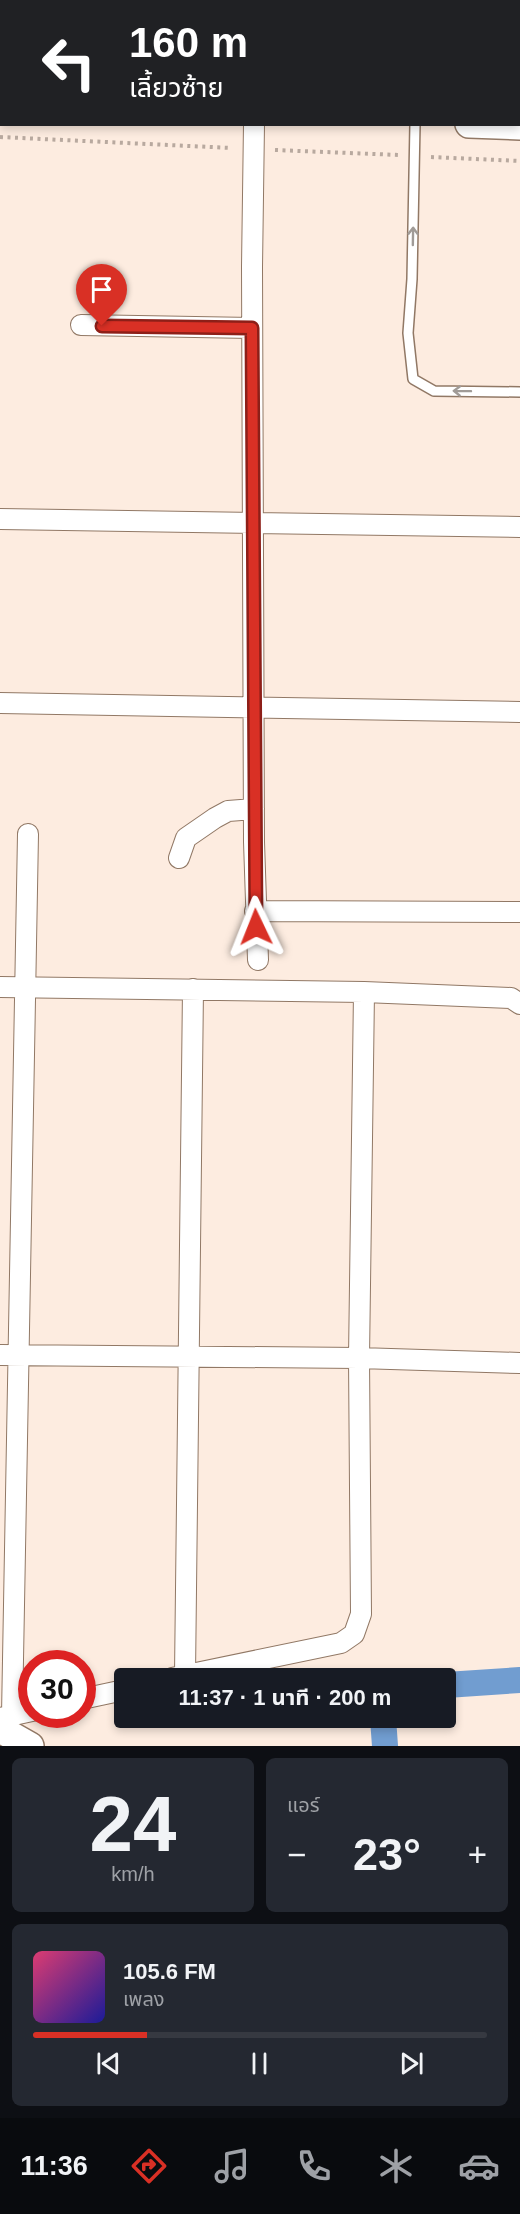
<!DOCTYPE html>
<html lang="th">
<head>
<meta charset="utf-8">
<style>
  :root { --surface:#171b24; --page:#242831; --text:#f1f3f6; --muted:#9ea1a6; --line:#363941; --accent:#d93025 }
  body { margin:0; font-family:Helvetica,"Noto Sans Thai",sans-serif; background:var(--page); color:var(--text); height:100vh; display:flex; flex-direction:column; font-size:22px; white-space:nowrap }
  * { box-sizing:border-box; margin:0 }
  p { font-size:20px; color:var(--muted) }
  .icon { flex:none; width:33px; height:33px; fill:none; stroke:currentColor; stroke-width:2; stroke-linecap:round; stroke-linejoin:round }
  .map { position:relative; height:1746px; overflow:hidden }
  .details { display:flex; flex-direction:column; gap:12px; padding:12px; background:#0d0f14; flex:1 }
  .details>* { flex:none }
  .banner { position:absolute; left:0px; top:0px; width:520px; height:126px; box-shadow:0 3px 9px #0003; background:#202124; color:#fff; overflow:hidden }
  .speed { position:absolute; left:18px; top:1650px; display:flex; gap:12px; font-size:30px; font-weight:700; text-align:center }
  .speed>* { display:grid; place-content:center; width:78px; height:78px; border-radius:50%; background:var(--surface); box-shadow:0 3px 9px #0003; line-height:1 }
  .speed .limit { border:9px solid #d22; background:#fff; color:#111 }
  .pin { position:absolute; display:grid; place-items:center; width:51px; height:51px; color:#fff; margin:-62px -26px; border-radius:50% 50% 50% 0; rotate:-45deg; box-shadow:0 0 6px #0007 }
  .pin .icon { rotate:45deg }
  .me { position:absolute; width:66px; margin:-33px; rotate:358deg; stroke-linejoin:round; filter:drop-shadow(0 0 4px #0008) }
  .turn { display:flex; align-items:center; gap:21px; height:126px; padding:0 30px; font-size:27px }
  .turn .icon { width:78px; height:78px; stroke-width:2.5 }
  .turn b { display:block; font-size:42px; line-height:51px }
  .big { font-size:45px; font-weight:700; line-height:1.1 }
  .details .card { flex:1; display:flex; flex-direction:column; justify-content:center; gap:9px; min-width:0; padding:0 21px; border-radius:9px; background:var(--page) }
  .details .dial { align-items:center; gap:0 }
  .dial b { font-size:78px; line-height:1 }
  .song { display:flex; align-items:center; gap:18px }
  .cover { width:72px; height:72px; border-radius:9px; background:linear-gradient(135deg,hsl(340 70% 55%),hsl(240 70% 35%)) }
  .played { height:6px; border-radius:3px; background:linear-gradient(90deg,var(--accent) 25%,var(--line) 25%) }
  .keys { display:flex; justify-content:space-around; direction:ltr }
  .heat { display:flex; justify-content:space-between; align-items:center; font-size:33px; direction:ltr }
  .details .tiles { flex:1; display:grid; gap:12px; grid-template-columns:1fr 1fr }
  .card:last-child { grid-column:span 2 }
  .trip { position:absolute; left:114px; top:1668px; width:342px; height:60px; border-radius:6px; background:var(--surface); box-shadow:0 3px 9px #0003; font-weight:700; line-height:60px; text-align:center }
  .menu { display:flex; height:96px; justify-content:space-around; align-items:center; background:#090b0e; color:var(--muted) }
  .menu .icon { width:42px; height:42px }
  .menu .current { color:var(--accent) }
  .menu b { font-size:27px; color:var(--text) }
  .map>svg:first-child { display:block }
</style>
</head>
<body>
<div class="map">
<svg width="520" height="1746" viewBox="0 0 520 1746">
  <rect width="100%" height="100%" fill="#fdece0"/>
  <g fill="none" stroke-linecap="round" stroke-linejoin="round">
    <path stroke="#719dd0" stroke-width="26" d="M446,1685L520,1680
      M383,1718L385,1746"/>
    <defs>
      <path id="lane" d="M415,124L412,279L408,333L413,379L434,391L520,392"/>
      <path id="street" d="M380,2L381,0
        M254,124L252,267L254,842L258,960
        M81,325L252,328
        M0,519L520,527
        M0,703L520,712
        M179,858L186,838L215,818L228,811L254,809
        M255,911L520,912
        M0,987L364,992L511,998L520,1004
        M0,1355L359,1358L520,1363
        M185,1675L193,989
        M172,1678L341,1643L354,1634L361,1614L359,1358L364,992
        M82,1699L124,1690
        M12,1715L28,834
        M0,1718L32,1711"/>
      <path id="secondary" d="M0,14H2
        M519,33H520
        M0,104H2
        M469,124L520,126
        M0,1729L30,1746"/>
    </defs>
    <use href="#lane" stroke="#917865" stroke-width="12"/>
    <use href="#street" stroke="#917865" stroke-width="22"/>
    <use href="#secondary" stroke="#917865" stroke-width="30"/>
    <path stroke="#b8a99f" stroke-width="4" stroke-dasharray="3 4.5" stroke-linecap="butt" d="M0,137L232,148
      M275,150L399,155
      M431,157L520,161"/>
    <use href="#lane" stroke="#fff" stroke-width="9"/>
    <use href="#street" stroke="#fff" stroke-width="20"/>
    <use href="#secondary" stroke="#fff" stroke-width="27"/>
  </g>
  <defs><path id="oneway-shaft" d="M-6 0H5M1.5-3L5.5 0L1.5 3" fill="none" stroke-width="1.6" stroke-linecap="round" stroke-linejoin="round" transform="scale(1.5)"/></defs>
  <g stroke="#a09b97">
    <use href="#oneway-shaft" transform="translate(413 236) rotate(-89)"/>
    <use href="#oneway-shaft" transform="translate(462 391) rotate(-179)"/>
  </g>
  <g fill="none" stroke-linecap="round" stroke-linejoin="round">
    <defs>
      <path id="route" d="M102,326L252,328L256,927"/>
    </defs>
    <use href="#route" stroke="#8d1f18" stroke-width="15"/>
    <use href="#route" stroke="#d93025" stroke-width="10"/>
  </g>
</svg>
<div class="speed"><div class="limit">30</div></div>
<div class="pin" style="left:102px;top:326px;background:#d93025"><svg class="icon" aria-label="arrive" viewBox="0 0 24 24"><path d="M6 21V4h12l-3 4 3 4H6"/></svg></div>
<svg class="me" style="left:256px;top:927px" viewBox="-20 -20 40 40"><path d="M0-17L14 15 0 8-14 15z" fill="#d93025" stroke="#fff" stroke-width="4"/></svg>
<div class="trip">11:37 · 1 นาที · 200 m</div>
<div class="banner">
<div class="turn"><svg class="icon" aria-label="left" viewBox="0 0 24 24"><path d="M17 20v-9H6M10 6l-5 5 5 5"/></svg><div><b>160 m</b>เลี้ยวซ้าย</div></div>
</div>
</div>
<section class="details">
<div class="tiles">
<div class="card dial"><b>24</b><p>km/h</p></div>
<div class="card"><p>แอร์</p>
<div class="heat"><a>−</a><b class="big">23°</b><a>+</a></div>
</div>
<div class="card">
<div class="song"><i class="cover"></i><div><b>105.6 FM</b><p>เพลง</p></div></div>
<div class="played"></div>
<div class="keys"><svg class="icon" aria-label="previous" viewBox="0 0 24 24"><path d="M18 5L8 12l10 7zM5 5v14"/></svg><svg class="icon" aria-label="pause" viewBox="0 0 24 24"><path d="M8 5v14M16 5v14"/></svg><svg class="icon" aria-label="next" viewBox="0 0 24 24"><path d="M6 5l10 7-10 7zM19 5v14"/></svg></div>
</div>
</div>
</section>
<nav class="menu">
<b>11:36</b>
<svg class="icon current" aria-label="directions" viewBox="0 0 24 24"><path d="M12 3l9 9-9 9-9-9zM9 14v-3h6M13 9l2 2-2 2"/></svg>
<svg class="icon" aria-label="music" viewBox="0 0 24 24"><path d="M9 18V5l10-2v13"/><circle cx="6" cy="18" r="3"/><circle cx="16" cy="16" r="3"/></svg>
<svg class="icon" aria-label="phone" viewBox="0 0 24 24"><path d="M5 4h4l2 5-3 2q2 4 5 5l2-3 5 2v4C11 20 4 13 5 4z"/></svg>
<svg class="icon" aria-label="climate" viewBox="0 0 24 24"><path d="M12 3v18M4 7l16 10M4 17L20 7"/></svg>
<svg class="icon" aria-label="car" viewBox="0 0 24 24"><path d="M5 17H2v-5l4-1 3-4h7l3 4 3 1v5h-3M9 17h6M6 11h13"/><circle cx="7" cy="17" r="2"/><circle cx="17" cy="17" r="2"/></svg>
</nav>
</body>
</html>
